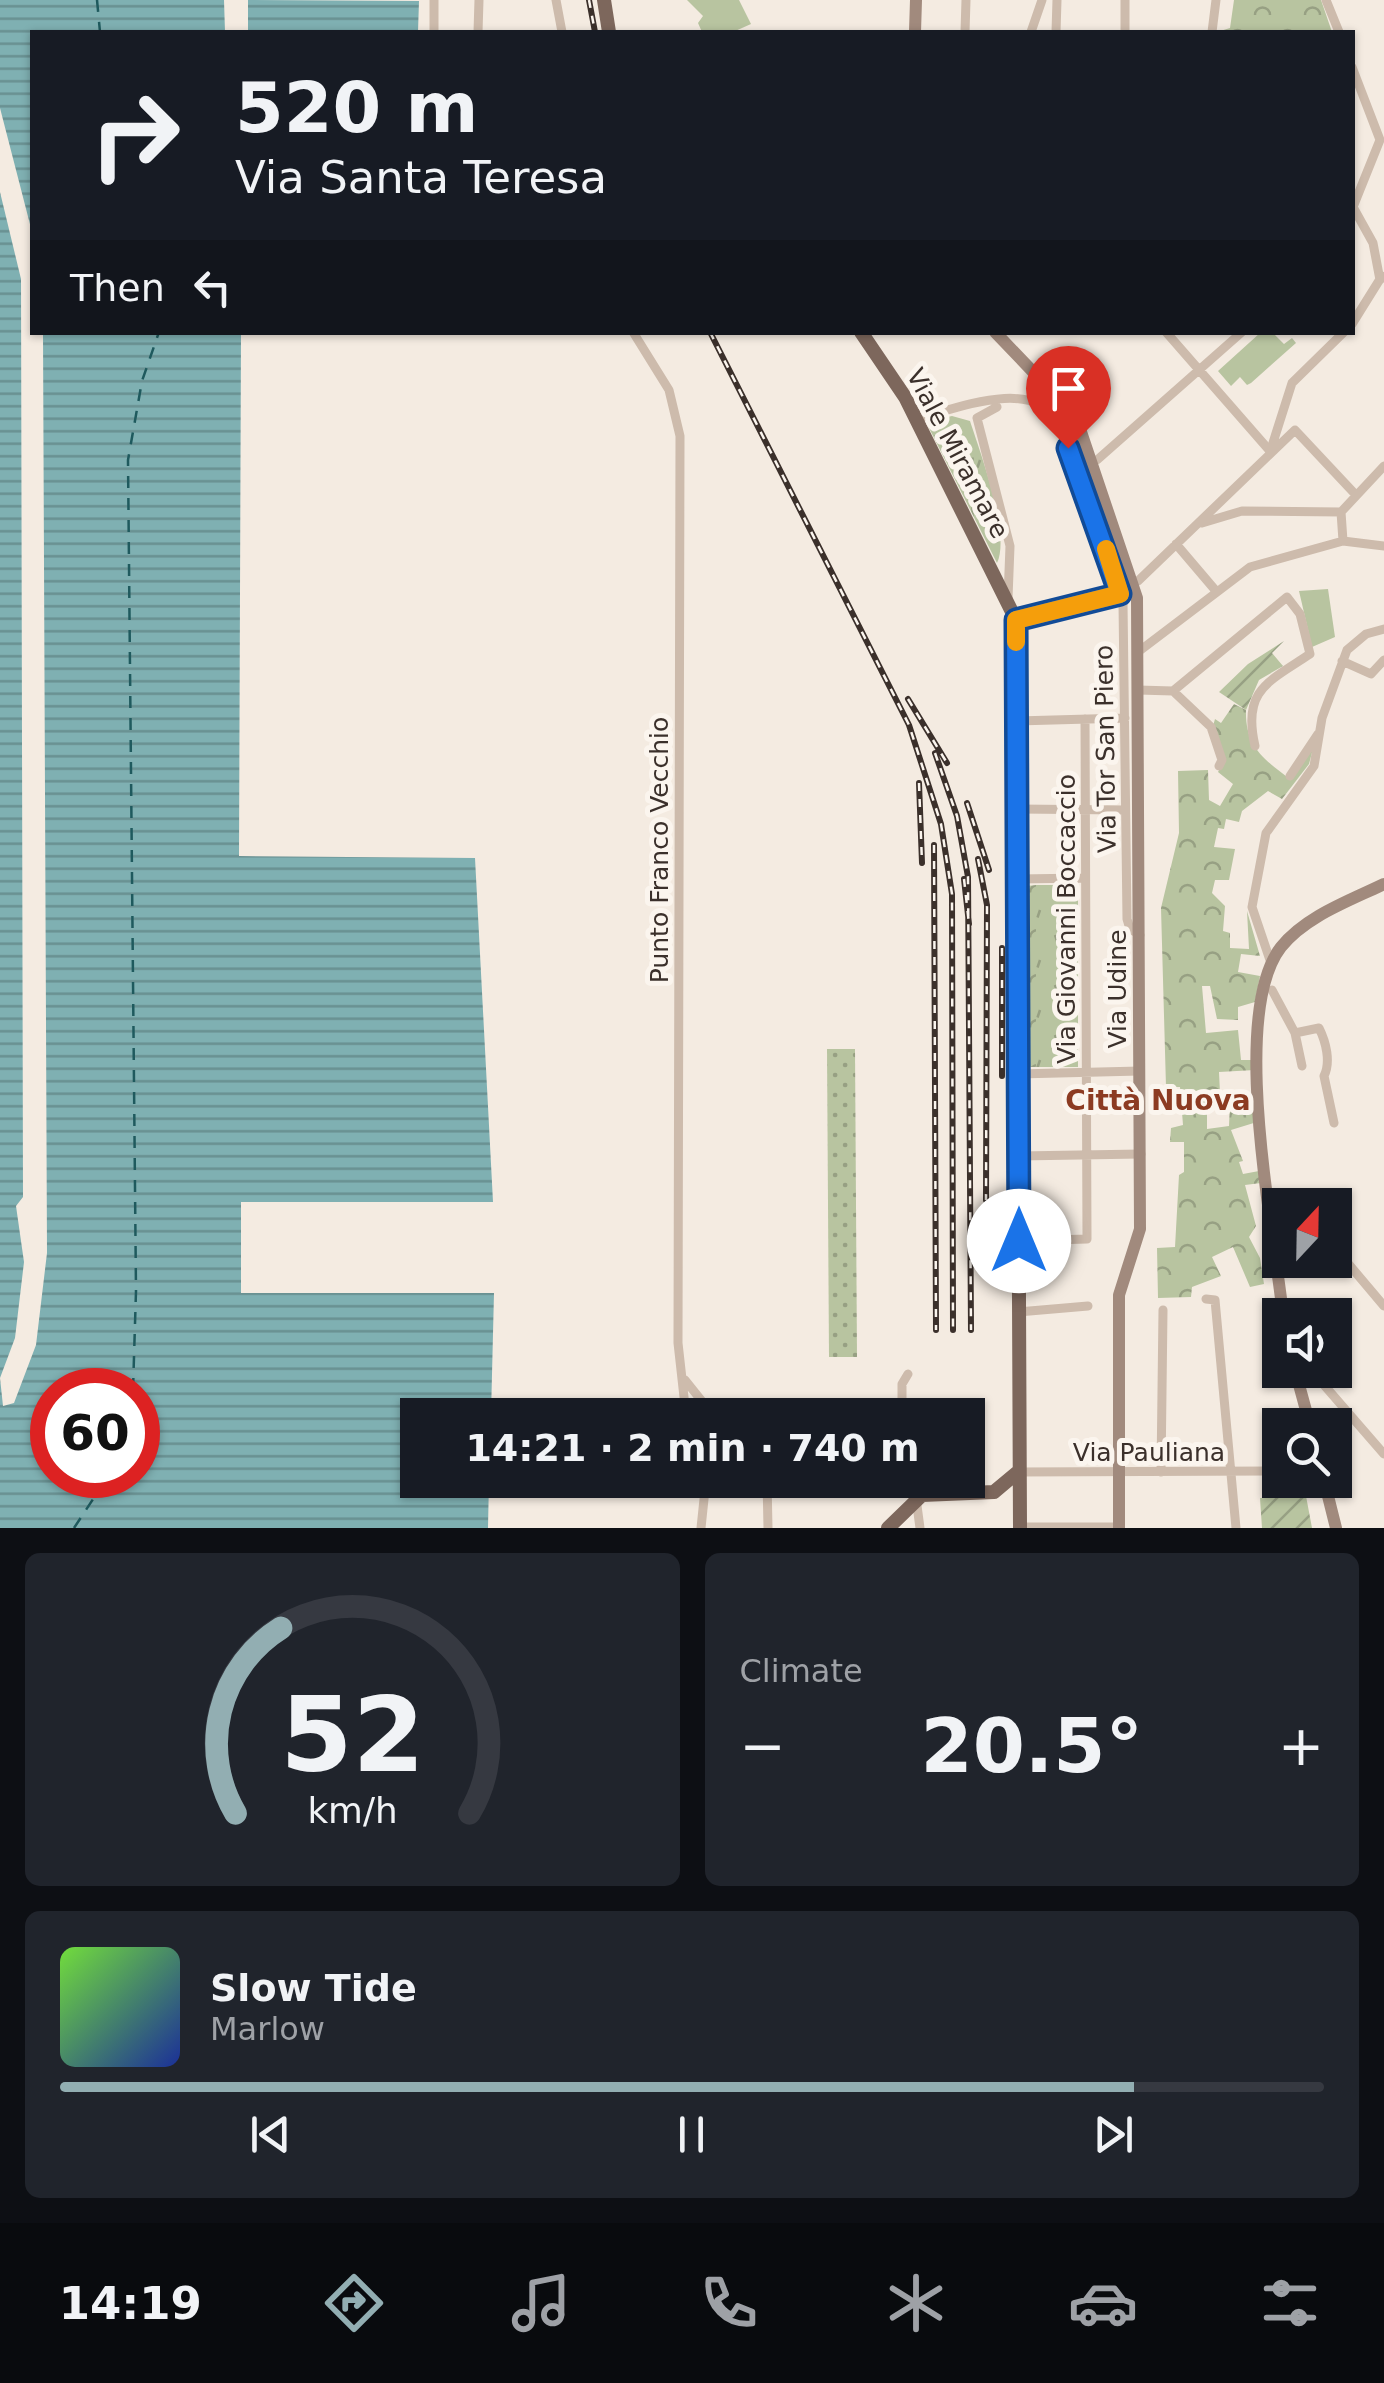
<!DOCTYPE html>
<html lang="en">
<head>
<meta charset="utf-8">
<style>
  :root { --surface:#171b24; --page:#20242c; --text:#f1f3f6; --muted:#9ea1a6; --line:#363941; --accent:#92aeb2 }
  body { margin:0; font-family:"DejaVu Sans",sans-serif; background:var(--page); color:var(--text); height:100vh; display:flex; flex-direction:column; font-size:38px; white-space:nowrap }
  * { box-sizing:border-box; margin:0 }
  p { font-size:32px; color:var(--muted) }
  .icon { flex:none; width:55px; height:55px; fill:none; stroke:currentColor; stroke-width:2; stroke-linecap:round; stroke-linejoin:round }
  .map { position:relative; height:1528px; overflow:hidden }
  .drawer { display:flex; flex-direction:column; gap:25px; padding:25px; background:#0d0f14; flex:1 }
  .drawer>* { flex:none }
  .top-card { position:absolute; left:30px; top:30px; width:1325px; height:305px; border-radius:0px; box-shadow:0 2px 8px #0004; background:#171b24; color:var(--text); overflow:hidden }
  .needle { width:65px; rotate:22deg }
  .buttons { position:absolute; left:1262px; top:1188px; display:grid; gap:20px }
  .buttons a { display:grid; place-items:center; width:90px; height:90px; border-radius:0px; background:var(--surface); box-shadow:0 2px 8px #0004; font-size:50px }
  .speed { position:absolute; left:30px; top:1368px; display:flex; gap:20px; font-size:50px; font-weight:700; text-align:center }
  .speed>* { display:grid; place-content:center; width:130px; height:130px; border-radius:50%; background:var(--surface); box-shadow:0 2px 8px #0004; line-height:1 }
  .speed .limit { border:15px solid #d22; background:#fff; color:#111 }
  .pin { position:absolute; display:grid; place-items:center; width:85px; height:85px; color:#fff; margin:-102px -42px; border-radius:50% 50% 50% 0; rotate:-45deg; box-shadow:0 0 10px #0007 }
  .pin .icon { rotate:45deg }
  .me { position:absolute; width:110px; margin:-55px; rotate:0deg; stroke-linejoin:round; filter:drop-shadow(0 0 8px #0008) }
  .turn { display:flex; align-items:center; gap:35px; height:210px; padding:0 40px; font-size:45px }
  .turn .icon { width:130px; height:130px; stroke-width:2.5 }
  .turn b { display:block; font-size:70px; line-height:85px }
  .then { display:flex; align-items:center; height:95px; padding:0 40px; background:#0003; gap:20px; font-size:38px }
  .big { font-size:75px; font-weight:600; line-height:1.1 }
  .drawer .widget { flex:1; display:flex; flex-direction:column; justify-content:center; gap:15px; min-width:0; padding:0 35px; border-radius:15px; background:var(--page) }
  .drawer .dial { align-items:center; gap:0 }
  .dial svg { height:260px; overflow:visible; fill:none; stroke:var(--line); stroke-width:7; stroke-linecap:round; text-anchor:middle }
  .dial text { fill:var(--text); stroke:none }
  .song { display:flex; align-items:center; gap:30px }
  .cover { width:120px; height:120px; border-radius:15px; background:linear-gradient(135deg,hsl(100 70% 55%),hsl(230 70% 35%)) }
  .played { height:10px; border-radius:5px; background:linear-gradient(90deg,var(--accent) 85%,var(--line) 85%) }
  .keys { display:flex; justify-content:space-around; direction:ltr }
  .heat { display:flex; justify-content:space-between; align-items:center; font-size:55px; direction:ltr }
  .drawer .tiles { flex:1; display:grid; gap:25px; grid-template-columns:1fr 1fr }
  .widget:last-child { grid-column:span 2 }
  .trip { position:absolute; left:400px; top:1398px; width:585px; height:100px; border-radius:0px; background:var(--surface); box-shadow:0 2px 8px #0004; font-weight:600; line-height:100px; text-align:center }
  .menu { display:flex; height:160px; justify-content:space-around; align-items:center; background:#090b0e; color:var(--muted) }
  .menu .icon { width:70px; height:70px }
  .menu .active { color:var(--accent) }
  .menu b { font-size:45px; color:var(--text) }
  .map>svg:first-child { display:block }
</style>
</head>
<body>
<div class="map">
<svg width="1384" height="1528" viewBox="0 0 1384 1528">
  <defs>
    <pattern id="grass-dots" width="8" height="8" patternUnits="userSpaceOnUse" patternTransform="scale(2.5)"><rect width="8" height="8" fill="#b8c4a0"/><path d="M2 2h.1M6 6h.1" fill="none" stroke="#97a083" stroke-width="1.8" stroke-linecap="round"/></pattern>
    <pattern id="forest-crowns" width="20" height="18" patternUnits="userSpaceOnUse" patternTransform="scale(2.5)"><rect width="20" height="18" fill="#b8c4a0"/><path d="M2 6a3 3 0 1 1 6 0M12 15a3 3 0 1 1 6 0" fill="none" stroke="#97a083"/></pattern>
    <pattern id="park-tufts" width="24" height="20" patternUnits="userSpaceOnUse" patternTransform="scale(2.5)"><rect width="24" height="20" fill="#b8c4a0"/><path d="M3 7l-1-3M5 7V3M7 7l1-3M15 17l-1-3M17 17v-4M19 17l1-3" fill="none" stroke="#97a083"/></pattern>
    <pattern id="garden-furrows" width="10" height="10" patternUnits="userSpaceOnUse" patternTransform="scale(2.5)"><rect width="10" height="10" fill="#b8c4a0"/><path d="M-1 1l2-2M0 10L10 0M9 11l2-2" fill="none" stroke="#97a083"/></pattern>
    <pattern id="water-rules" width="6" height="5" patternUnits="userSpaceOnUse" patternTransform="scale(2.5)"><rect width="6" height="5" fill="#7fb0b2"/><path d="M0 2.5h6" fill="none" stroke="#699091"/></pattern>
  </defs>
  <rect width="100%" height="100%" fill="#f4ebe1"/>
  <path fill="url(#grass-dots)" d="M827,1049H855L857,1357H829Z"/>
  <path fill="url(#forest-crowns)" d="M1234,0H1321L1332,32H1217L1230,28Z
    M1234,704L1246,710C1245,746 1263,759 1290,779L1314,745L1309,764L1282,799L1268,791L1242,811L1239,822L1226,819L1224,829L1218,828L1214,847L1235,849L1229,880H1215L1212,893L1225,906L1223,931L1230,933V948L1249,949L1247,911L1260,956L1241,954L1238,972L1260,976L1255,1002L1238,1007V1020L1217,1019L1210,986H1202L1206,1033L1238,1030L1241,1060H1255V1070L1219,1072L1220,1093L1215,1095L1214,1105L1207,1107V1129L1229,1126L1230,1102H1256L1257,1122L1231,1130L1243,1161L1239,1162L1243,1174L1259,1171L1261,1183L1245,1185L1256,1226L1249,1237L1260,1258L1264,1284L1250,1287L1233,1247L1212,1257L1221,1276L1192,1287L1191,1297L1158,1298L1157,1248L1175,1247L1179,1175L1184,1172V1142H1170L1171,1128L1183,1125L1180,1087H1166L1161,908L1179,833L1178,771L1208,770L1209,800L1220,806L1233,784L1218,772L1225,760L1213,726L1215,719L1221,723Z
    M1036,885V1067H1030L1027,886Z"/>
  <path fill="url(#park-tufts)" d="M952,416L970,421C980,452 1011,534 997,563L926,422Z
    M1036,885H1078V1067H1036Z"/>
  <path fill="url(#garden-furrows)" d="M1284,641L1272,653L1283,666L1259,680L1246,710L1219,692L1248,664Z
    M1306,1496L1312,1528H1262L1260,1498Z"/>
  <path fill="#b8c4a0" d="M687,0H739L751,24L733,32H702L698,23L703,16Z
    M1260,333H1273L1284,344L1292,338L1296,343L1251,383L1247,385L1240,377L1231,386L1218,371Z
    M1328,589L1335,637L1312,647L1299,591Z"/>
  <path fill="url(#water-rules)" fill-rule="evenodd" d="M0,0H224L225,32H32V332L241,333L239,856L475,858L493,1202H241V1293H494L491,1415H418V1480H489L488,1528H0ZM52,1390H138V1475H52Z
    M248,0L419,1L418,32H248Z"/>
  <path fill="#f4ebe1" d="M0,108L32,232V332L43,333L47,1253L36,1345L14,1403L3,1406L0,1378L15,1338L24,1262L16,1206L23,1197L21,279L0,192Z"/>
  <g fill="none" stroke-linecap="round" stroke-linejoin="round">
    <path stroke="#1f5a5e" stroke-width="2.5" stroke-dasharray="12 10" stroke-linecap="butt" d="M97,0L100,32
      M133,1390L136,1291L128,460L142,381L159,332
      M74,1528L109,1475"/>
    <path stroke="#cdbbac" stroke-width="9" d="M434,0V32
      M556,0L562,32
      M1326,0L1339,32
      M478,32L479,0
      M965,32L966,0
      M1031,32L1042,0
      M1056,32L1057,0
      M1125,32V0
      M1212,32L1216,0
      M1352,67L1380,140L1353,207L1373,243L1380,280
      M1352,324L1382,276
      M633,332L669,390L680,436L678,1343L686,1415
      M1166,332L1270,451
      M997,407L977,418L1010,546L1008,598
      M916,419C957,409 1028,378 1057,419L1123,603L1127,919L1130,929L1140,935
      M1271,449L1292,383L1344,332
      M1097,460L1242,332
      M1202,523L1242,511L1341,512
      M1343,541L1341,512L1384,466
      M1343,541L1384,546
      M1176,544L1216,591
      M1138,581L1295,430L1355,494
      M1138,652L1250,567L1343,541
      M1342,661L1371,674L1384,660
      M1138,690L1173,691L1287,597L1300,614L1310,654C1268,682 1242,690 1255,746
      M1173,691L1211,727L1222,760L1219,766
      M1017,721L1125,718
      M1290,776L1318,734
      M1017,809L1125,810
      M1018,879L1085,878
      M1271,963L1252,907L1266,833L1314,766L1322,718L1347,650L1366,634L1384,629
      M1272,990L1295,1033L1319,1028C1326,1042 1331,1062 1324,1076L1334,1123
      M1295,1033L1302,1066
      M1018,1074L1140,1071
      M1019,1156L1141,1154
      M1019,1241L1087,1239L1085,719
      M1335,1248L1384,1306
      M1206,1299L1215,1300L1236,1528
      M1018,1312L1088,1306
      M1311,1370L1384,1454
      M685,1380L713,1415
      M902,1415V1384L908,1374
      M1018,1472L1280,1471
      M1161,1472L1163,1310
      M767,1480L768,1528
      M783,1480L900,1483L916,1498L920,1528
      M1020,1527H1119
      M701,1528L706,1480"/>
    <path stroke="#cdbbac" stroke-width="11" d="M1016,620L1112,598L1128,589"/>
    <path stroke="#a18a7d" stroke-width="12" d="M915,32L916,0
      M995,332L1076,417L1137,598L1140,1229L1119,1295V1528
      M1283,1315C1274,1230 1229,1014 1281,947C1306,916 1349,901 1384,884
      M1295,1370L1310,1425
      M1324,1480L1336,1528"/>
    <path stroke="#7d675c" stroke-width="14" d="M604,0L609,32
      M861,332L905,397L1016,620L1020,1528
      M888,1528L922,1495L994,1492L1018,1472"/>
    <defs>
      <path id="rail" d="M589,0L595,32
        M710,332L909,725L941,824L952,894L953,1330
        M908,699L947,763
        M935,753L957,816L968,877L971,1330
        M919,783L922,863
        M967,803L989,870
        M934,845L936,1330
        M978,859L987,905L986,1200
        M964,879L969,924
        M1002,948V1076"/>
    </defs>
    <use href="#rail" stroke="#3b302b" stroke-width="6"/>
    <use href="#rail" stroke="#fbf5ee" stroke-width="2.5" stroke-dasharray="8" stroke-linecap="butt"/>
  </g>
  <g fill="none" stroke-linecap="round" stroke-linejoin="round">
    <defs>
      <path id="route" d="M1019,1241L1016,620L1120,594L1068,448"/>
    </defs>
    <use href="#route" stroke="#114b97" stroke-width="25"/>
    <use href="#route" stroke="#1a73e8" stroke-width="18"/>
    <path stroke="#f59e0b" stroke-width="18" d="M1016,642V620L1120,594L1106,549"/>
  </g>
  <g text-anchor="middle" stroke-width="10" stroke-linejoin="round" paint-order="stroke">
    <g font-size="25" fill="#3b302b" stroke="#fbf5ee">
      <text transform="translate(958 453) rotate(62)" y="9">Viale Miramare</text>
      <text transform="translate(1105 749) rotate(-91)" y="9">Via Tor San Piero</text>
      <text transform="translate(659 850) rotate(-90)" y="9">Punto Franco Vecchio</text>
      <text transform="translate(1066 919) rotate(-90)" y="9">Via Giovanni Boccaccio</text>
      <text transform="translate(1117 989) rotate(-90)" y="9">Via Udine</text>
      <text x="1149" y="1461">Via Pauliana</text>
    </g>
    <g font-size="28" font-weight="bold" fill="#8c3b22" stroke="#fbf5ee">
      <text x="1158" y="1110">Città Nuova</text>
    </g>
  </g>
</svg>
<div class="buttons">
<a><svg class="needle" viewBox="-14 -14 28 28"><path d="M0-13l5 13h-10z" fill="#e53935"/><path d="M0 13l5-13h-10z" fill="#9ea1a6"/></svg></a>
<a><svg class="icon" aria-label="sound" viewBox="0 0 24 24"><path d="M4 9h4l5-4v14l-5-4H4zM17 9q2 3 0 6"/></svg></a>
<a><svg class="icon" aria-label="search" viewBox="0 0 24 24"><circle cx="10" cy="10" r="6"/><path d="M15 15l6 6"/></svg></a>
</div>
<div class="speed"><div class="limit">60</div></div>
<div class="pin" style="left:1068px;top:448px;background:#d93025"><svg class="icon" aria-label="arrive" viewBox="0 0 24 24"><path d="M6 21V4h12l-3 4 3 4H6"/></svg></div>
<svg class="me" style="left:1019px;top:1241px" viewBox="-20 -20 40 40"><circle r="19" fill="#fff"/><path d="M0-13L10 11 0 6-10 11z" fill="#1a73e8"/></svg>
<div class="trip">14:21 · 2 min · 740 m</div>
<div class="top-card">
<div class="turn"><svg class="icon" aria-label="right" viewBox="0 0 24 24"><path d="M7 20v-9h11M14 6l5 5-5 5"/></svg><div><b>520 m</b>Via Santa Teresa</div></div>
<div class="then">Then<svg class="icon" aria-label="left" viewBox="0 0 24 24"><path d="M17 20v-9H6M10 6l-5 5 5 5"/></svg></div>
</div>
</div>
<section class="drawer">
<div class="tiles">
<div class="widget dial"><svg viewBox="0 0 100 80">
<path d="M14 69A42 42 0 1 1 86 69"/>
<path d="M14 69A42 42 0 0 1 28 12" stroke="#92aeb2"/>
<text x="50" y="56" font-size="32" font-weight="700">52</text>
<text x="50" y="72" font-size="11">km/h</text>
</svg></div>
<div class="widget"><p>Climate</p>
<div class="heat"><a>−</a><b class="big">20.5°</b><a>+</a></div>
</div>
<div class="widget">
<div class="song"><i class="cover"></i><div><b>Slow Tide</b><p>Marlow</p></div></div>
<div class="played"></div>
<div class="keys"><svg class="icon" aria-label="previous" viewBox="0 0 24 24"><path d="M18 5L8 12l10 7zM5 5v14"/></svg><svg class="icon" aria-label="pause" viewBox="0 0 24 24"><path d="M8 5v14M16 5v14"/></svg><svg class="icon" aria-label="next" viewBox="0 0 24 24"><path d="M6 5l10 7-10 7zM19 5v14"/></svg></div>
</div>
</div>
</section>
<nav class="menu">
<b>14:19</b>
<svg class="icon active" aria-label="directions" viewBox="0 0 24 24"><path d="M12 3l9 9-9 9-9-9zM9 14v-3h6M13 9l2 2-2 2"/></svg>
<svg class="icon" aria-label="music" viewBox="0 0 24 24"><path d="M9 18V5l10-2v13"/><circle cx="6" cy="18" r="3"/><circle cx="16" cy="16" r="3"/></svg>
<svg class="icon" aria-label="phone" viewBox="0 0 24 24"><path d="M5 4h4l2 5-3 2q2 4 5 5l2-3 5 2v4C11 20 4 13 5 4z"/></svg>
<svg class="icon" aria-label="climate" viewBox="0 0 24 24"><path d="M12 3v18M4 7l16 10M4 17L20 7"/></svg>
<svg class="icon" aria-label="car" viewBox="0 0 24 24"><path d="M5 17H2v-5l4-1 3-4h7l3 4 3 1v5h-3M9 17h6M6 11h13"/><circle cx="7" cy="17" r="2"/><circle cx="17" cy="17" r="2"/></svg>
<svg class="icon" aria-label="filters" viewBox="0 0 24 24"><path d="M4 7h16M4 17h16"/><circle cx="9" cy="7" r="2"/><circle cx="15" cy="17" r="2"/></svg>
</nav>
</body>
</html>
